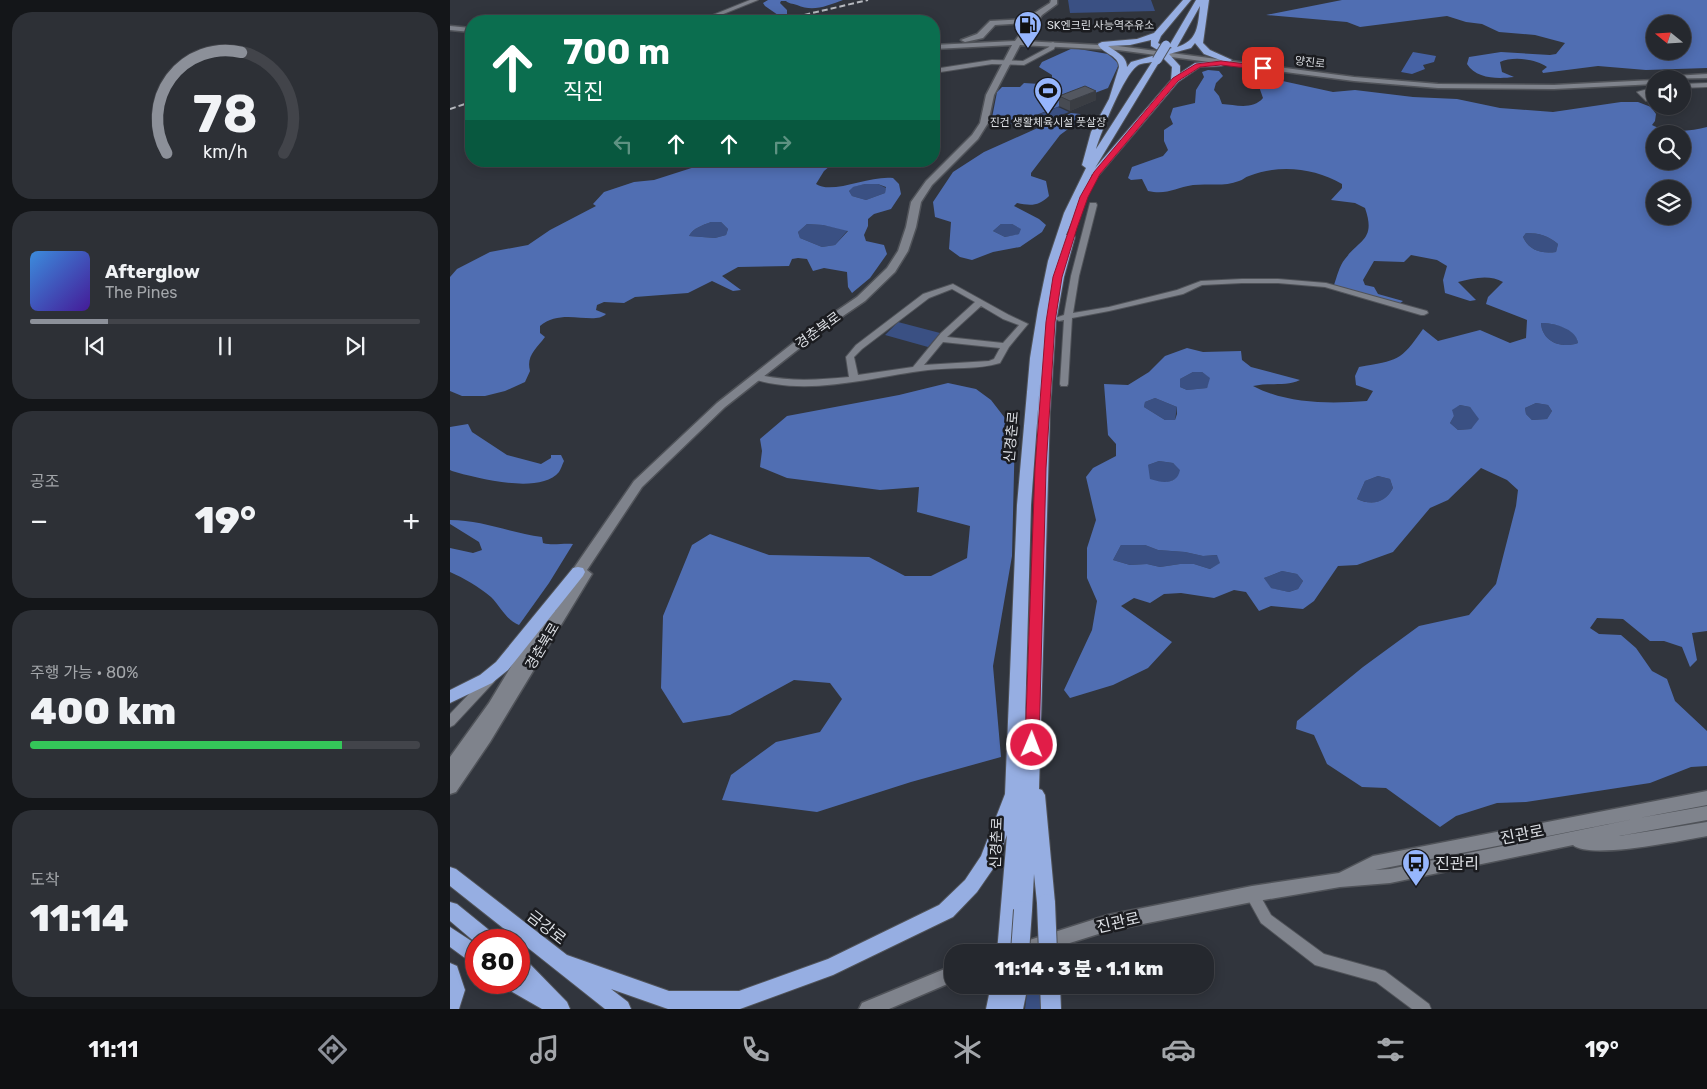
<!DOCTYPE html>
<html lang="ko">
<head>
<meta charset="utf-8">
<style>
  :root { --surface:#25282e; --page:#2d3036; --text:#f1f3f6; --muted:#a3a6aa; --line:#42444a; --accent:#8c9099 }
  body { margin:0; font-family:Rubik,"Noto Sans KR",sans-serif; background:var(--page); color:var(--text); height:100vh; display:flex; flex-direction:column; font-size:19px; white-space:nowrap }
  * { box-sizing:border-box; margin:0 }
  p { font-size:16px; color:var(--muted) }
  .icon { flex:none; width:28px; height:28px; fill:none; stroke:currentColor; stroke-width:2; stroke-linecap:round; stroke-linejoin:round }
  .map { position:relative; flex:1; overflow:hidden }
  .drawer { display:flex; flex-direction:column; gap:12px; padding:12px; background:#141619; width:450px }
  .drawer>* { flex:none }
  .hud { position:absolute; left:15px; top:15px; width:475px; height:152px; border-radius:20px; box-shadow:0 2px 12px #0003,0 0 0 1px var(--line); background:#0b6e4f; color:#fff; overflow:hidden }
  .needle { width:32px; rotate:288deg }
  .tools { position:absolute; left:1196px; top:15px; display:grid; gap:10px }
  .tools a { display:grid; place-items:center; width:45px; height:45px; border-radius:50%; background:var(--surface); box-shadow:0 2px 12px #0003,0 0 0 1px var(--line); font-size:25px }
  .speed { position:absolute; left:15px; top:929px; display:flex; gap:10px; font-size:25px; font-weight:700; text-align:center }
  .speed>* { display:grid; place-content:center; width:65px; height:65px; border-radius:50%; background:var(--surface); box-shadow:0 2px 12px #0003,0 0 0 1px var(--line); line-height:1 }
  .speed .limit { border:8px solid #d22; background:#fff; color:#111 }
  .pin { position:absolute; display:grid; place-items:center; width:42px; height:42px; color:#fff; margin:-21px; border-radius:10px; box-shadow:0 2px 8px #0006 }
  .me { position:absolute; width:55px; margin:-28px; rotate:1deg; stroke-linejoin:round; filter:drop-shadow(0 0 4px #0008) }
  .turn { display:flex; align-items:center; gap:18px; height:105px; padding:0 15px; font-size:22px }
  .turn .icon { width:65px; height:65px; stroke-width:2.5 }
  .turn b { display:block; font-size:35px; line-height:42px }
  .lanes { display:flex; align-items:center; height:48px; padding:0 15px; background:#0003; justify-content:center; gap:25px; direction:ltr }
  .lanes .off { opacity:.35 }
  .big { font-size:38px; font-weight:800; line-height:1.1 }
  .drawer .widget { flex:1; display:flex; flex-direction:column; justify-content:center; gap:8px; min-width:0; padding:0 18px; border-radius:20px; background:var(--page) }
  .drawer .dial { align-items:center; gap:0 }
  .dial svg { height:130px; overflow:visible; fill:none; stroke:var(--line); stroke-width:7; stroke-linecap:round; text-anchor:middle }
  .dial text { fill:var(--text); stroke:none }
  .song { display:flex; align-items:center; gap:15px }
  .cover { width:60px; height:60px; border-radius:8px; background:linear-gradient(135deg,hsl(210 70% 55%),hsl(260 70% 35%)) }
  .played { height:5px; border-radius:2px; background:linear-gradient(90deg,var(--accent) 20%,var(--line) 20%) }
  .keys { display:flex; justify-content:space-around; direction:ltr }
  .heat { display:flex; justify-content:space-between; align-items:center; font-size:28px; direction:ltr }
  .charge { height:8px; border-radius:4px; background:linear-gradient(90deg,#34c759 80%,var(--line) 0) }
  .trip { position:absolute; left:494px; top:944px; width:270px; height:50px; border-radius:20px; background:var(--surface); box-shadow:0 2px 12px #0003,0 0 0 1px var(--line); font-weight:800; line-height:50px; text-align:center }
  .tab-bar { display:flex; height:80px; justify-content:space-around; align-items:center; background:#0f1012; color:var(--muted) }
  .tab-bar .icon { width:35px; height:35px }
  .tab-bar .on { color:var(--accent) }
  .tab-bar b { font-size:22px; color:var(--text) }
  main { display:flex; flex:1; min-height:0 }
  .map>svg:first-child { display:block }
</style>
</head>
<body>
<main>
<section class="drawer">
<div class="widget dial"><svg viewBox="0 0 100 80">
<path d="M14 69A42 42 0 1 1 86 69"/>
<path d="M14 69A42 42 0 0 1 60 7" stroke="#8c9099"/>
<text x="50" y="56" font-size="32" font-weight="700">78</text>
<text x="50" y="72" font-size="11">km/h</text>
</svg></div>
<div class="widget">
<div class="song"><i class="cover"></i><div><b>Afterglow</b><p>The Pines</p></div></div>
<div class="played"></div>
<div class="keys"><svg class="icon" aria-label="previous" viewBox="0 0 24 24"><path d="M18 5L8 12l10 7zM5 5v14"/></svg><svg class="icon" aria-label="pause" viewBox="0 0 24 24"><path d="M8 5v14M16 5v14"/></svg><svg class="icon" aria-label="next" viewBox="0 0 24 24"><path d="M6 5l10 7-10 7zM19 5v14"/></svg></div>
</div>
<div class="widget"><p>공조</p>
<div class="heat"><a>−</a><b class="big">19°</b><a>+</a></div>
</div>
<div class="widget"><p>주행 가능 · 80%</p><b class="big">400 km</b><div class="charge"></div></div>
<div class="widget"><p>도착</p><b class="big">11:14</b></div>
</section>
<div class="map">
<svg width="1257" height="1009" viewBox="0 0 1257 1009">
  <rect width="100%" height="100%" fill="#31353d"/>
  <path fill="#3a5083" d="M618,0H701L705,11L620,13Z
    M608,107L619,112L588,124L577,119Z
    M415,184H428L436,188L435,193L416,200L402,196L399,191L402,187Z
    M261,222H271L278,229L276,235L265,238L239,236C243,228 253,225 261,222Z
    M357,224L373,225L398,230L385,245L372,247L350,238L348,232Z
    M551,224H562L572,229L570,234L555,237L543,231Z
    M1076,233C1089,233 1099,236 1108,244L1106,252C1092,254 1079,251 1073,237Z
    M448,322L490,333L478,347L435,335Z
    M1091,323C1103,323 1127,327 1128,343C1112,349 1092,342 1091,323Z
    M743,372H752L761,378L757,388L737,390L730,387V379Z
    M705,398L727,407L725,420H715L694,407L695,402Z
    M1086,403L1098,405L1102,411L1097,419L1082,420L1076,414L1075,408Z
    M1010,405L1020,407L1030,419L1021,429L1008,430L1000,423L1004,416L1001,410Z
    M709,461L723,463L731,470C727,485 712,483 700,480L697,473L698,465Z
    M928,476L940,479L943,488C935,503 923,506 907,499L915,481Z
    M671,545H695L708,550L735,552L753,556L768,555L771,563L760,569L744,564H730L710,567L697,564L680,565L663,560Z
    M832,571L847,574L853,581L848,589L839,592L820,588L814,578Z
    M578,985H590L591,1009H575Z"/>
  <path fill="#506eb2" fill-rule="evenodd" d="M318,0H393C377,6 363,12 347,5C342,3 339,4 336,1H331L330,3L337,10V14L328,15L315,6L313,3Z
    M892,0H1257V68L1196,70L1148,66L1093,73L1092,71L1097,67C1086,59 1063,56 1050,62L1052,72L1064,77C1048,79 1026,79 1017,64L1019,57L1051,52L1100,55L1106,54L1115,43L1085,35L1049,32L1032,24L1016,22L997,16L910,27L897,22L816,15ZM1205,24H1232V51H1205Z
    M623,48L658,54L669,64L658,88L562,124L550,125L541,123L547,92L552,87H570L574,83L590,84L602,81V75L589,67L592,62Z
    M758,70L769,71L773,76L766,83L764,90L769,96L772,104C786,105 803,110 813,98L806,78L810,76L883,92L905,90L963,97L1007,99L1050,108L1103,112L1171,102H1188L1201,107L1206,114L1205,121L1202,125C1217,133 1240,132 1257,127V631L1242,633L1247,660L1240,667L1232,647L1214,641H1200L1173,619L1147,618L1140,628L1149,634L1171,635L1186,648L1202,671L1217,679L1225,701L1257,731V766L1241,767L1200,783L1076,802L1047,803L1006,816L990,827L936,788L912,787L877,764L864,735L846,729L847,721L913,667L969,626L1019,615L1046,584L1066,506L1068,490L1057,480L1031,468L998,500L980,508L943,552L907,565L888,566L864,601L853,609L821,606L809,611L796,592L784,590L764,598L731,593L714,594L700,603L684,598L671,606L722,642L698,668L663,685L620,698L614,690L642,630L647,601L637,578V548L646,520L636,477L643,468L666,456V444L658,435L654,384L678,385L699,372L715,356L737,348L753,352L791,351L792,360L801,367L850,380C836,387 819,382 803,386C837,404 880,404 917,401L923,391L906,385L905,376L909,367C948,360 950,362 973,329L988,341L1030,330L1060,343L1076,338L1077,320L1036,304L1038,297L1053,282C1040,274 1022,278 1008,282L1026,300L1020,301L995,293L993,280L997,266L987,260L961,255L954,262L924,261L913,280L915,285L924,287L928,294L953,301L945,307L890,292L884,285C887,277 889,266 895,259C910,239 926,240 915,208L905,203L881,200L892,188V184C864,168 830,164 799,176C795,177 793,180 789,181C774,187 758,183 743,185C725,188 717,195 698,191L692,179L681,180L678,178L682,167L713,156L718,150L714,141V130L723,124L720,117L723,108L745,103L746,90L754,77L752,72ZM1205,134H1232V161H1205ZM1205,189H1232V216H1205ZM1076,233C1089,233 1099,236 1108,244L1106,252C1092,254 1079,251 1073,237ZM1091,323C1103,323 1126,328 1128,343C1112,349 1092,342 1091,323ZM743,372H752L760,378L757,388L737,390L730,387V379ZM705,398L727,407V414L725,420H715L694,407L695,402ZM1086,403L1098,405L1102,411L1097,419L1082,420L1076,414L1075,408ZM1010,405L1020,407L1029,419L1021,429L1008,430L1000,423L1004,416L1002,410ZM709,461L723,463L730,470C727,485 712,483 700,479L698,465ZM928,476L940,479L943,488C935,503 922,506 907,499L915,481ZM671,545H695L708,550L735,552L753,556L767,555L770,563L760,569L744,564H730L710,567L697,564L680,565L663,560ZM832,571L847,574L853,581L848,589L839,592L821,588L814,578Z
    M621,113L630,114L633,118L610,135L581,173V176L596,181L599,196C589,206 581,206 567,203L564,206L589,219L596,225L592,232L570,247L543,252L522,260L510,257L499,249L501,222L485,217L483,202L503,172L534,152ZM551,224H562L571,229L569,234L555,237L543,231Z
    M294,161H386L374,171L366,184C382,195 420,175 443,178L449,184L451,194L441,209L424,214L418,219V226L414,235L416,241L434,245L437,254L420,278L402,293L398,287L397,272L374,268L363,271L357,259L348,258L342,259L339,266L288,267L272,276L291,290L283,291L262,281L238,293L185,297L174,303L154,302L147,305L146,310L156,314C144,326 112,307 90,326V333L95,337C86,349 76,356 80,371L75,382L55,391L35,396H12L0,391V277L7,269L40,252L78,245L100,230L146,206L143,204L154,192L184,182L204,180L254,164L265,162L282,164ZM415,184H428L436,187L435,193L416,200L402,196L399,191L403,187ZM261,222H271L278,229L276,235L265,238L239,236C243,228 253,225 261,222ZM357,224L373,225L398,231L385,245L372,247L350,238L348,232Z
    M498,383L526,389L541,400L565,431L562,556L543,666L551,757L461,782L367,812L272,800L281,775L326,742L370,732L392,699L380,683L344,680L280,715L233,723L211,688L213,616L242,545L260,534L319,555L419,557L455,576H481L517,558L520,526L467,512L469,487L430,490L337,478L310,467L312,451L310,439L337,416L449,395Z
    M18,424L22,432L57,455L91,464L101,458V455H111L114,461C112,465 111,469 109,472C90,495 26,478 2,471L0,470V427Z
    M0,520C32,520 61,533 92,537L93,543C103,546 112,543 123,544L99,583L69,625C56,620 51,607 41,597C29,587 14,578 0,572V548L23,553L32,550L29,542L0,524Z"/>
  <path fill="#4662a5" d="M963,52L986,56L984,62L973,65L975,69L962,74L951,72Z"/>
  <g fill="none" stroke-linecap="round" stroke-linejoin="round">
    <defs>
      <path id="minor" d="M300,0H308L256,21H248Z
        M603,42L606,44L604,49L574,65L542,64L484,73V69L542,60L573,61L599,47L601,43Z
        M1257,83V87L1232,88V84Z
        M1205,87V91L1195,93L1201,100L1200,101H1196L1187,92Z
        M640,203H646L647,205L629,276L623,313L659,307L727,290L751,281L792,279H828L876,283L977,311L978,313L974,315H971L875,287L828,283H792L752,285L733,294L659,311L622,318L618,384L617,386H611L610,384L614,320L609,321L605,318L614,315L621,276Z
        M503,284L559,315L578,324L559,347L550,363C527,370 502,367 478,370C429,376 374,392 325,384C318,383 310,381 303,379L302,377L306,374C338,382 367,380 399,377L396,357L406,345L473,294ZM502,289L525,302L491,333L463,367L408,375L404,357L412,349L479,298ZM531,306L553,319L569,325L553,343L497,337ZM493,342L550,348L544,359L539,361L474,365Z
        M40,675L44,676L46,679L44,682L4,725L0,727V714L36,676Z
        M802,888L807,890L821,915L874,954L935,971L979,1004L981,1009H962L926,982L865,965L811,923L795,894L797,890Z"/>
      <path id="secondary" d="M601,0H607V4L592,15L573,41L668,46L904,77L988,84L1104,85L1204,80L1207,77L1257,74V78L1205,79V84L1104,89L988,88L904,81L668,50L570,45L544,95L538,123L528,139L482,185L471,202L466,227L458,251L445,272L415,301L374,329L275,407L192,487L137,570L142,574L40,742L6,792L0,794V757L39,703L95,610L100,609L105,611L121,586L115,581L117,578L184,481L267,403L366,325L407,297L437,268L448,251L456,227L461,202L476,181L522,135L530,123L536,95L562,45L484,49V45L565,41L578,23L545,25L533,38L515,42L511,40L527,34L540,21L575,19L600,3Z
        M0,26L21,28V32L0,30Z
        M1257,791V805L1189,818L1257,806V820L1169,836L1257,822V836C1233,840 1140,860 1123,845L940,883L890,887L802,902L658,931L591,952H558L561,946L567,944L658,915L802,886L889,873L923,856ZM1184,819L940,869L925,870Z
        M502,966V982L439,1009H409L412,1003Z"/>
      <path id="trunk" d="M733,0H741L711,36L708,43L718,49L722,48L719,46L746,0H759L753,43L760,50L782,60L778,63L774,61V65L771,66L750,67L728,82L649,175L642,174L616,235H624L625,237L614,277L606,322L600,412L589,789L592,790L595,795L605,903L603,909L596,911L589,909L587,903L584,874L582,910L580,916L573,918L568,917L565,952H547L557,835L545,866L527,892L503,917L383,975L290,1009H218L161,989L178,1002L181,1009H155L0,886V867L6,869L117,955L219,991H289L378,959L489,905L515,880L531,856L555,794L567,505L580,358L588,309L598,261L614,213L636,168L632,165L641,132L659,99L669,67C669,55 651,53 648,44L652,42L687,39L704,33ZM750,6C748,25 748,41 727,47ZM701,40V46L713,53L681,62L677,67C677,56 666,52 658,46L680,45ZM745,43L754,54L773,61L745,63L730,73V66L719,54L741,48ZM713,58L722,67L721,80L645,168L711,59ZM702,62L646,149C651,132 674,75 687,66C690,63 698,63 702,62ZM590,382L588,412L574,757L581,505Z
        M128,567L133,568L135,572L133,576L58,670L42,683L0,703V690L30,675L46,662L123,568Z
        M0,902L7,904L44,934L46,940H26V943L0,921Z
        M0,927L26,944V964L19,961L0,947Z
        M69,957L76,960L117,1002L120,1009H92L57,989L54,982H69Z
        M0,963L7,966L15,990L9,1009H0Z
        M541,985H578L573,1009H536Z
        M590,985H610L611,1009H591Z"/>
    </defs>
    <use href="#minor" stroke="#505359" stroke-width="2"/>
    <use href="#secondary" stroke="#505359" stroke-width="3"/>
    <use href="#trunk" stroke="#505359" stroke-width="2"/>
    <use href="#minor" fill="#7f838c" fill-rule="evenodd"/>
    <use href="#secondary" fill="#7f838c" fill-rule="evenodd"/>
    <use href="#trunk" fill="#96aee2" fill-rule="evenodd"/>
    <path stroke="#b6b9bf" stroke-width="2" stroke-dasharray="6 3" stroke-linecap="butt" d="M328,21L418,0
      M0,109L21,102"/>
    <defs>
      <path id="trunk-bridge-far1" d="M707,60L716,45"/>
      <path id="trunk-bridge" d="M596,903L598,952
        M570,952L573,910"/>
    </defs>
    <use href="#trunk-bridge-far1" stroke="#505359" stroke-width="11" stroke-linecap="butt"/>
    <use href="#trunk-bridge" stroke="#505359" stroke-width="20" stroke-linecap="butt"/>
    <use href="#trunk-bridge-far1" stroke="#96aee2" stroke-width="9"/>
    <use href="#trunk-bridge" stroke="#96aee2" stroke-width="18"/>
  </g>
  <path fill="#474b53" d="M609,96L646,100L620,111L609,106Z"/>
  <path fill="#3a3d43" d="M646,91V100L620,111V101Z"/>
  <path fill="#535760" stroke="#3a3d43" d="M635,86L646,91L620,101L609,96Z"/>
  <path fill="#e11d48" stroke="#92132f" d="M771,61L813,66L816,68L813,70L771,65L750,67L728,81L650,174L638,197L627,228L612,277L605,322L596,468L589,745L587,749L582,750L577,749L575,745L585,468L596,322L603,277L630,197L644,172L723,78L746,64Z"/>
  <defs>
    <symbol id="fuel-pin" viewBox="-11 -11 22 30"><path d="M0 17L-7.5 6A9.5 9.5 0 1 1 7.5 6Z" fill="#96b6fd" stroke="#1b1c20"/><path d="M-5.5-6h7V0h2V4h1.3V-2.5L3-4.5l.8-.8L6-3V5H2.5V1h-1V6h-7ZM-4.2-4.7v3.2H.2V-4.7Z" fill="#111"/></symbol>
    <symbol id="stadium-pin" viewBox="-11 -11 22 30"><path d="M0 17L-7.5 6A9.5 9.5 0 1 1 7.5 6Z" fill="#96b6fd" stroke="#1b1c20"/><path d="M0-5a6.5 5 0 1 0 0 10a6.5 5 0 1 0 0-10ZM-3.5-1.8h7v3.6h-7Z" fill="#111"/></symbol>
    <symbol id="bus-pin" viewBox="-11 -11 22 30"><path d="M0 17L-7.5 6A9.5 9.5 0 1 1 7.5 6Z" fill="#96b6fd" stroke="#1b1c20"/><path d="M-5-6H5V4H4V6H2V4H-2V6H-4V4H-5ZM-3.5-4V0h7V-4ZM-3.5 1.2v1.5H-2V1.2ZM2 1.2v1.5H3.5V1.2Z" fill="#111"/></symbol>
  </defs>
  <g fill-rule="evenodd">
    <use href="#fuel-pin" x="562" y="9" width="32" height="43"/>
    <use href="#stadium-pin" x="582" y="75" width="32" height="43"/>
    <use href="#bus-pin" x="950" y="847" width="32" height="43"/>
  </g>
  <g text-anchor="middle" stroke-width="5" stroke-linejoin="round" paint-order="stroke">
    <g font-size="11" fill="#dcdfe4" stroke="#1b1c20" text-anchor="start">
      <text x="597" y="29">SK엔크린 사능역주유소</text>
      <text x="598" y="126" text-anchor="middle">진건 생활체육시설 풋살장</text>
    </g>
    <g font-size="11" fill="#dcdfe4" stroke="#1b1c20">
      <text transform="translate(860 62) rotate(7)" y="4">양진로</text>
    </g>
    <g font-size="14" fill="#dcdfe4" stroke="#1b1c20">
      <text transform="translate(368 330) rotate(-36)" y="5">경춘북로</text>
      <text transform="translate(561 437) rotate(-85)" y="5">신경춘로</text>
      <text transform="translate(92 646) rotate(-59)" y="5">경춘북로</text>
      <text transform="translate(546 843) rotate(-88)" y="5">신경춘로</text>
    </g>
    <g font-size="16" fill="#dcdfe4" stroke="#1b1c20">
      <text transform="translate(1072 834) rotate(-11)" y="6">진관로</text>
      <text transform="translate(668 922) rotate(-13)" y="6">진관로</text>
      <text transform="translate(97 927) rotate(38)" y="6">금강로</text>
    </g>
    <g font-size="16" fill="#dcdfe4" stroke="#1b1c20" text-anchor="start">
      <text x="985" y="869">진관리</text>
    </g>
  </g>
</svg>
<div class="tools">
<a><svg class="needle" viewBox="-14 -14 28 28"><path d="M0-13l5 13h-10z" fill="#e53935"/><path d="M0 13l5-13h-10z" fill="#a3a6aa"/></svg></a>
<a><svg class="icon" aria-label="sound" viewBox="0 0 24 24"><path d="M4 9h4l5-4v14l-5-4H4zM17 9q2 3 0 6"/></svg></a>
<a><svg class="icon" aria-label="search" viewBox="0 0 24 24"><circle cx="10" cy="10" r="6"/><path d="M15 15l6 6"/></svg></a>
<a><svg class="icon" aria-label="layers" viewBox="0 0 24 24"><path d="M12 4l9 5-9 5-9-5zM3 14l9 5 9-5"/></svg></a>
</div>
<div class="speed"><div class="limit">80</div></div>
<div class="pin" style="left:813px;top:68px;background:#d93025"><svg class="icon" aria-label="arrive" viewBox="0 0 24 24"><path d="M6 21V4h12l-3 4 3 4H6"/></svg></div>
<svg class="me" style="left:582px;top:745px" viewBox="-20 -20 40 40"><circle r="17" fill="#e11d48" stroke="#fff" stroke-width="3"/><path d="M0-11L8 9 0 5-8 9z" fill="#fff"/></svg>
<div class="trip">11:14 · 3 분 · 1.1 km</div>
<div class="hud">
<div class="turn"><svg class="icon" aria-label="ahead" viewBox="0 0 24 24"><path d="M12 20V5M6 11l6-6 6 6"/></svg><div><b>700 m</b>직진</div></div>
<div class="lanes"><svg class="icon off" aria-label="left" viewBox="0 0 24 24"><path d="M17 20v-9H6M10 6l-5 5 5 5"/></svg><svg class="icon" aria-label="ahead" viewBox="0 0 24 24"><path d="M12 20V5M6 11l6-6 6 6"/></svg><svg class="icon" aria-label="ahead" viewBox="0 0 24 24"><path d="M12 20V5M6 11l6-6 6 6"/></svg><svg class="icon off" aria-label="right" viewBox="0 0 24 24"><path d="M7 20v-9h11M14 6l5 5-5 5"/></svg></div>
</div>
</div>
</main>
<nav class="tab-bar">
<b>11:11</b>
<svg class="icon on" aria-label="directions" viewBox="0 0 24 24"><path d="M12 3l9 9-9 9-9-9zM9 14v-3h6M13 9l2 2-2 2"/></svg>
<svg class="icon" aria-label="music" viewBox="0 0 24 24"><path d="M9 18V5l10-2v13"/><circle cx="6" cy="18" r="3"/><circle cx="16" cy="16" r="3"/></svg>
<svg class="icon" aria-label="phone" viewBox="0 0 24 24"><path d="M5 4h4l2 5-3 2q2 4 5 5l2-3 5 2v4C11 20 4 13 5 4z"/></svg>
<svg class="icon" aria-label="climate" viewBox="0 0 24 24"><path d="M12 3v18M4 7l16 10M4 17L20 7"/></svg>
<svg class="icon" aria-label="car" viewBox="0 0 24 24"><path d="M5 17H2v-5l4-1 3-4h7l3 4 3 1v5h-3M9 17h6M6 11h13"/><circle cx="7" cy="17" r="2"/><circle cx="17" cy="17" r="2"/></svg>
<svg class="icon" aria-label="filters" viewBox="0 0 24 24"><path d="M4 7h16M4 17h16"/><circle cx="9" cy="7" r="2"/><circle cx="15" cy="17" r="2"/></svg>
<b>19°</b>
</nav>
</body>
</html>
